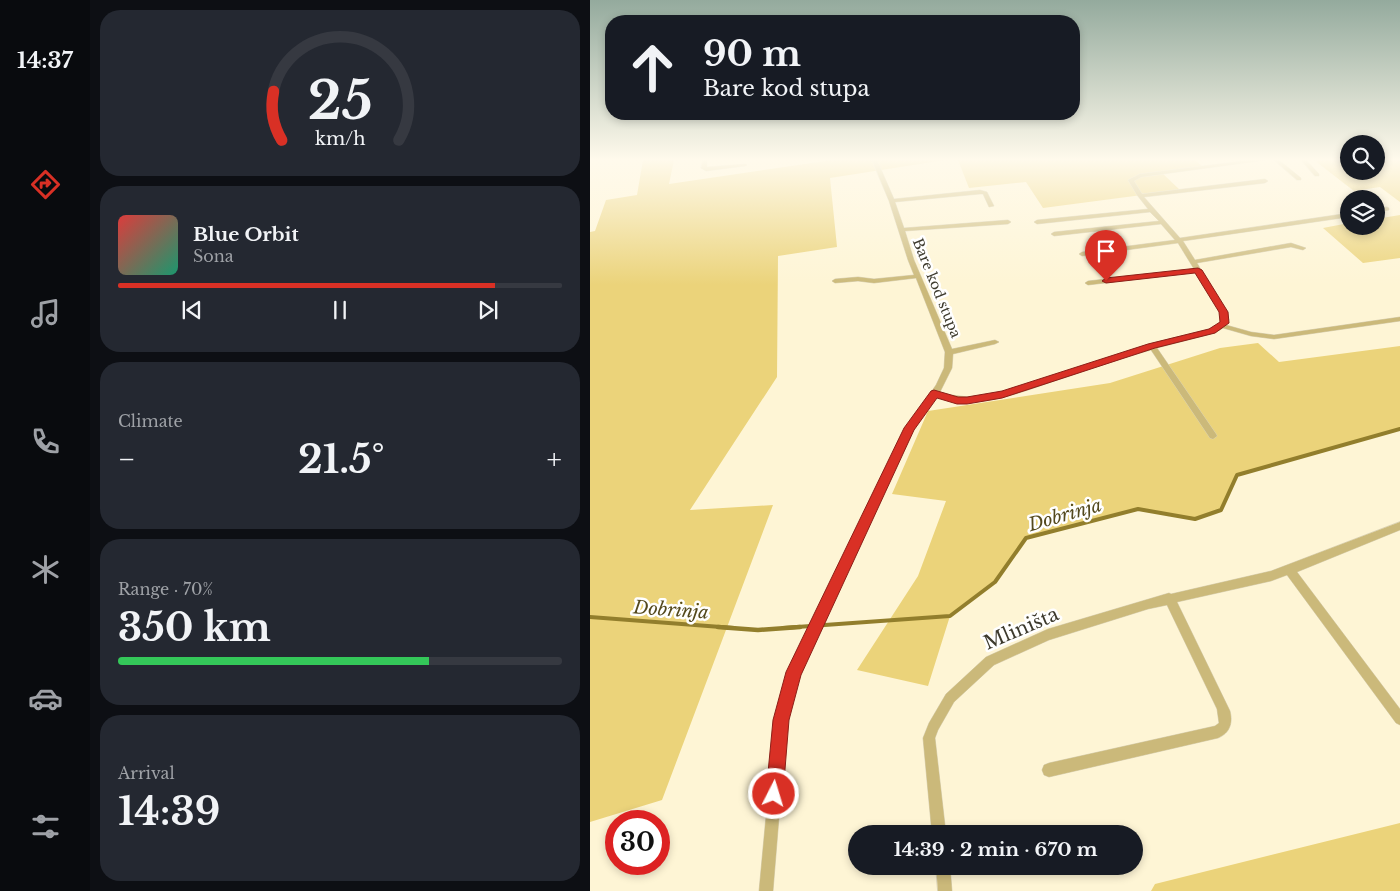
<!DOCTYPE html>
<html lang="en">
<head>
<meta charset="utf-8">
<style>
  :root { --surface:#171b24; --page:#242831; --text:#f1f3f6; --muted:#9ea1a6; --line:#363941; --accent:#d93025 }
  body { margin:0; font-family:"Libre Baskerville",serif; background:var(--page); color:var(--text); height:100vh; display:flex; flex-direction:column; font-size:19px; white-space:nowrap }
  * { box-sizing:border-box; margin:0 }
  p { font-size:16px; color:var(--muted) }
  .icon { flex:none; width:28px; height:28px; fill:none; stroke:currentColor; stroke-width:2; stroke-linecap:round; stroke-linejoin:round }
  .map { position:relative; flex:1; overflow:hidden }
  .sheet { display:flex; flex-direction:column; gap:10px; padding:10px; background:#0d0f14; width:500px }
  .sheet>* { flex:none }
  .guide { position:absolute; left:15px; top:15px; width:475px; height:105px; border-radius:20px; box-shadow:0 2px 8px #0003; background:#171b24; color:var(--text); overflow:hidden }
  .controls { position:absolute; left:750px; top:135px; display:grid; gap:10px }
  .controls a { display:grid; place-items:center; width:45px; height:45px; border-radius:50%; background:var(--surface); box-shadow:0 2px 8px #0003; font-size:25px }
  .speed { position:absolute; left:15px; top:810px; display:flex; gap:10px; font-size:25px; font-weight:700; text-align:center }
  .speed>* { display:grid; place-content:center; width:65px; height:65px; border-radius:50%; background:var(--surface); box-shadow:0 2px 8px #0003; line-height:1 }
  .speed .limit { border:8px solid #d22; background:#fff; color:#111 }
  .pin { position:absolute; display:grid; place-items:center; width:42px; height:42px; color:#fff; margin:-51px -21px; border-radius:50% 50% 50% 0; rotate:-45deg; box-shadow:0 0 5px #0007 }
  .pin .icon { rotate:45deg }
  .me { position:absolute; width:55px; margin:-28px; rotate:5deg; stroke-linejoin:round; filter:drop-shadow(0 0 4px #0008) }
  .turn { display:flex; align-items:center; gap:18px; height:105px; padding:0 15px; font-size:22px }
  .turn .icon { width:65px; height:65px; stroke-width:2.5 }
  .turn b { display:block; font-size:35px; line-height:42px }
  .big { font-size:38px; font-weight:700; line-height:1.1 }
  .sheet .tile { flex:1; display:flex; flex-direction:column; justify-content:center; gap:8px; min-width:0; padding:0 18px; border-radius:20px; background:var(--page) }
  .sheet .dial { align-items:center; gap:0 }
  .dial svg { height:130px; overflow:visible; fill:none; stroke:var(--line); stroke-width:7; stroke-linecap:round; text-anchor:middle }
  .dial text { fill:var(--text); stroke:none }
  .song { display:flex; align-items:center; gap:15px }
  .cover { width:60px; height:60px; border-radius:8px; background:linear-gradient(135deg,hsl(0 70% 55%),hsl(160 70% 35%)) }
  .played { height:5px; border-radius:2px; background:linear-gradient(90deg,var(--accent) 85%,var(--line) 85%) }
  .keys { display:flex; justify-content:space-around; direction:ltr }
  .heat { display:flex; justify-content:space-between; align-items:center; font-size:28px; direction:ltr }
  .charge { height:8px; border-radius:4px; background:linear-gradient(90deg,#34c759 70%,var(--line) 0) }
  .trip { position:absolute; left:258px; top:825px; width:295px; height:50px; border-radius:25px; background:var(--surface); box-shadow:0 2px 8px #0003; font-weight:700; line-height:50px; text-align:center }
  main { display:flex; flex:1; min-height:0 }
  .menu { display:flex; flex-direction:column; width:90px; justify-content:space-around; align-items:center; background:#090b0e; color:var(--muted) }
  .menu .icon { width:35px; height:35px }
  .menu .active { color:var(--accent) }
  .menu b { font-size:22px; color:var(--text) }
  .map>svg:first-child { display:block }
</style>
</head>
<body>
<main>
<nav class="menu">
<b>14:37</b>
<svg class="icon active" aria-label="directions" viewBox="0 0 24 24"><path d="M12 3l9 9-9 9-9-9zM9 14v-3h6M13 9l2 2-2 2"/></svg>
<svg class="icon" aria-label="music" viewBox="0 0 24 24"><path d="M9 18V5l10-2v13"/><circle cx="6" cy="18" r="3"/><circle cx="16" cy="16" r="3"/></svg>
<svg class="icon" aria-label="phone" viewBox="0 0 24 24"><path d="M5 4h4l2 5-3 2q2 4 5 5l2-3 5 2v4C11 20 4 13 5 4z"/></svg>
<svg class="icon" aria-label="climate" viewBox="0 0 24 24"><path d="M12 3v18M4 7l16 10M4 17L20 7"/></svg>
<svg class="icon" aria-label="car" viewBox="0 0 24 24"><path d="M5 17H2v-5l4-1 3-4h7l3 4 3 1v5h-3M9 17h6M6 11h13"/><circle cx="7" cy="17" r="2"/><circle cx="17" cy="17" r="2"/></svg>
<svg class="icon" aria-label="filters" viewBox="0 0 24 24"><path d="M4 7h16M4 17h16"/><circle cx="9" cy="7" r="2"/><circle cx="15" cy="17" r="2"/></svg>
</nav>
<section class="sheet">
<div class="tile dial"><svg viewBox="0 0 100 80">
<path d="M14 69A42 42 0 1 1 86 69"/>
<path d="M14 69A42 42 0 0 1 9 39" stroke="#d93025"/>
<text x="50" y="56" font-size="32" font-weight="700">25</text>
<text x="50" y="72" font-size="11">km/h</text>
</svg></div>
<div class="tile">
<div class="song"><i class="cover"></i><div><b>Blue Orbit</b><p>Sona</p></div></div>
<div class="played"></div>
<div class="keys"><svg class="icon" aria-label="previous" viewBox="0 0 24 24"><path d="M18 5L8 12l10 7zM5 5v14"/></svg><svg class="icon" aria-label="pause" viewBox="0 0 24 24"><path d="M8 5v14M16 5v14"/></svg><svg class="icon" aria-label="next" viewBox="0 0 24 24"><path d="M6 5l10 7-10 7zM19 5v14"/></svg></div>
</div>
<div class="tile"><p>Climate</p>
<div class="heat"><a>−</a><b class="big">21.5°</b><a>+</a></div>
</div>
<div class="tile"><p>Range · 70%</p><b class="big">350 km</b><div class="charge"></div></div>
<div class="tile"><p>Arrival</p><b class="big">14:39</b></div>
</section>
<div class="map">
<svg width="810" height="891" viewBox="0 0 810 891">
  <rect width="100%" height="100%" fill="#fef5d5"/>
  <path fill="#ebd37a" d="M53,160H84L79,184L242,160H355L240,178L247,247L188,256L187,377L100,510L183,505L72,800L0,822V232L5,231L16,200L47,195Z
    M368,160H605L613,167L571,172L590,190L453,208L436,182L379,188Z
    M724,160H759V171H786V160H810V202L790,187L764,191Z
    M810,215V258L773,263L733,228L759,223V226H786V219Z
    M668,343L689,362L810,346V429L648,475L631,510L605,519L548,509L492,522L436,538L405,582L360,616L338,686L267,670L328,576L356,501L302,494L338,411L520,383L630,348Z
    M810,823V891H561L565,884Z"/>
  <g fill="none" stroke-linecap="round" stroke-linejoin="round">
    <path stroke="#927e2c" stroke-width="4" d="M0,617L144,628
      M193,628L360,616L405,582L436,538L548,509L605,519L631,510L647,475L810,429"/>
    <path stroke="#927e2c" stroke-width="4.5" d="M128,627L168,630L210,627"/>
    <defs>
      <path id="street" d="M113,160H117V167L155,164L157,165L155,166L116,171L111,168Z
        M282,160H287L304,199L390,190L397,192L404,206L399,207L393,194H390L305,202L314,228L418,220L421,222L418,224L315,231L324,260L362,349L405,340L409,342L405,344L363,354L362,368L350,392L361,395L378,397L412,392L559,344L619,329L629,325L631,320L630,312L606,272L498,285L495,283L498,281L604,269L588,243L492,256L489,254L492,252L585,240L571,224L464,236L461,234L464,232L569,221L560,212L447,224L444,222L447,220L558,209L547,195L538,180L550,174L660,160H676L551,177L544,181L552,194L675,179L678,181L675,183L554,197L590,238L759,213V217L593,241L605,260L701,243L716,248L713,250L701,247L607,263L636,312L639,320L636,325L661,332L684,335L810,317V321L684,339L661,336L633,328L625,333L567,348L626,434L627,436L623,439L620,438L561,350C527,359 495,371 462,382C425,394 386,411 346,397L324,429L224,641L204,691L197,720L183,891H169L185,720L192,691L216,634L316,428L346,385L354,368L355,352L326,278L284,283L268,281L245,283L242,281L245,279L268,277L284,279L324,275L318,260L299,201Z
        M684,160H689L711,178V180H707Z
        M711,160H716L729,174V176H725Z
        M797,207L799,208V210L786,213V209Z
        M810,522V530L707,572L810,709V725L806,723L697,575L681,581L587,602L640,711C643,723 640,733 628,738L459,777L454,775L452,770L454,765L459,763L625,726L629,723L627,709L577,605L558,609L459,640L404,665L364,702L348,730L345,738L356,834H342L333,738L339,723L356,694L396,657L458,629L579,593L581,594L681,571Z
        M346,866H360L362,891H348Z"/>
    </defs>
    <use href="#street" stroke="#dbd3b7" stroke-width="1"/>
    <use href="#street" fill="#cbb97a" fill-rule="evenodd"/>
  </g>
  <linearGradient id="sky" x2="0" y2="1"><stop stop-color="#94aa9d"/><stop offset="0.56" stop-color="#fffaec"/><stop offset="1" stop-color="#fffaec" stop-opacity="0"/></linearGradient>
  <rect width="810" height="285" fill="url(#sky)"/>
  <path fill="#d93025" stroke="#8d1f18" d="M608,268L612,270L638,312L639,323L625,333L565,348L412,398L377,404H367L347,398L324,430L211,675L199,720L193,794L191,801L184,803L178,801L176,794L183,720L196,672L314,428L341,391L344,390L368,397H377L412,391L558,344L619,329L630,322L629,312L605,273L516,283L512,281L516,278Z"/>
  <g text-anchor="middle" stroke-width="5" stroke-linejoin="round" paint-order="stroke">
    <g font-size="14" fill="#3d3a2d" stroke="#fff">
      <text transform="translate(347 288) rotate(68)" y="5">Bare kod stupa</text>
    </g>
    <g font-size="18" font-style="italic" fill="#54491d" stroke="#fff">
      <text transform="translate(475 515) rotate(-16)" y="6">Dobrinja</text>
      <text transform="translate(81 610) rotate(4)" y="6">Dobrinja</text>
    </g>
    <g font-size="19" fill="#3d3a2d" stroke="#fff">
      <text transform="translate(431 628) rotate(-23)" y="7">Mliništa</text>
    </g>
  </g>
</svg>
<div class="controls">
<a><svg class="icon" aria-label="search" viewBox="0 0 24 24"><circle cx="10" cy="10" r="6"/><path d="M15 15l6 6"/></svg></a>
<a><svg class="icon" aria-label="layers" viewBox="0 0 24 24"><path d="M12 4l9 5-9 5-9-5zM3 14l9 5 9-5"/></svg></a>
</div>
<div class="speed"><div class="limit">30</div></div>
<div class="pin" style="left:516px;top:281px;background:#d93025"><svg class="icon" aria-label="arrive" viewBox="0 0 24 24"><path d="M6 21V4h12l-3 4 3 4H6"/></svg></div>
<svg class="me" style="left:184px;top:794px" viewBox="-20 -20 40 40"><circle r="17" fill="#d93025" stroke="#fff" stroke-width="3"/><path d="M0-11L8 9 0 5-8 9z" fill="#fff"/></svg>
<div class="trip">14:39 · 2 min · 670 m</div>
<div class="guide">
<div class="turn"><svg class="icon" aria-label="ahead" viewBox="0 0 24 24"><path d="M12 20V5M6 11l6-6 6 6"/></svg><div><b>90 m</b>Bare kod stupa</div></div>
</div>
</div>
</main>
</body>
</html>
